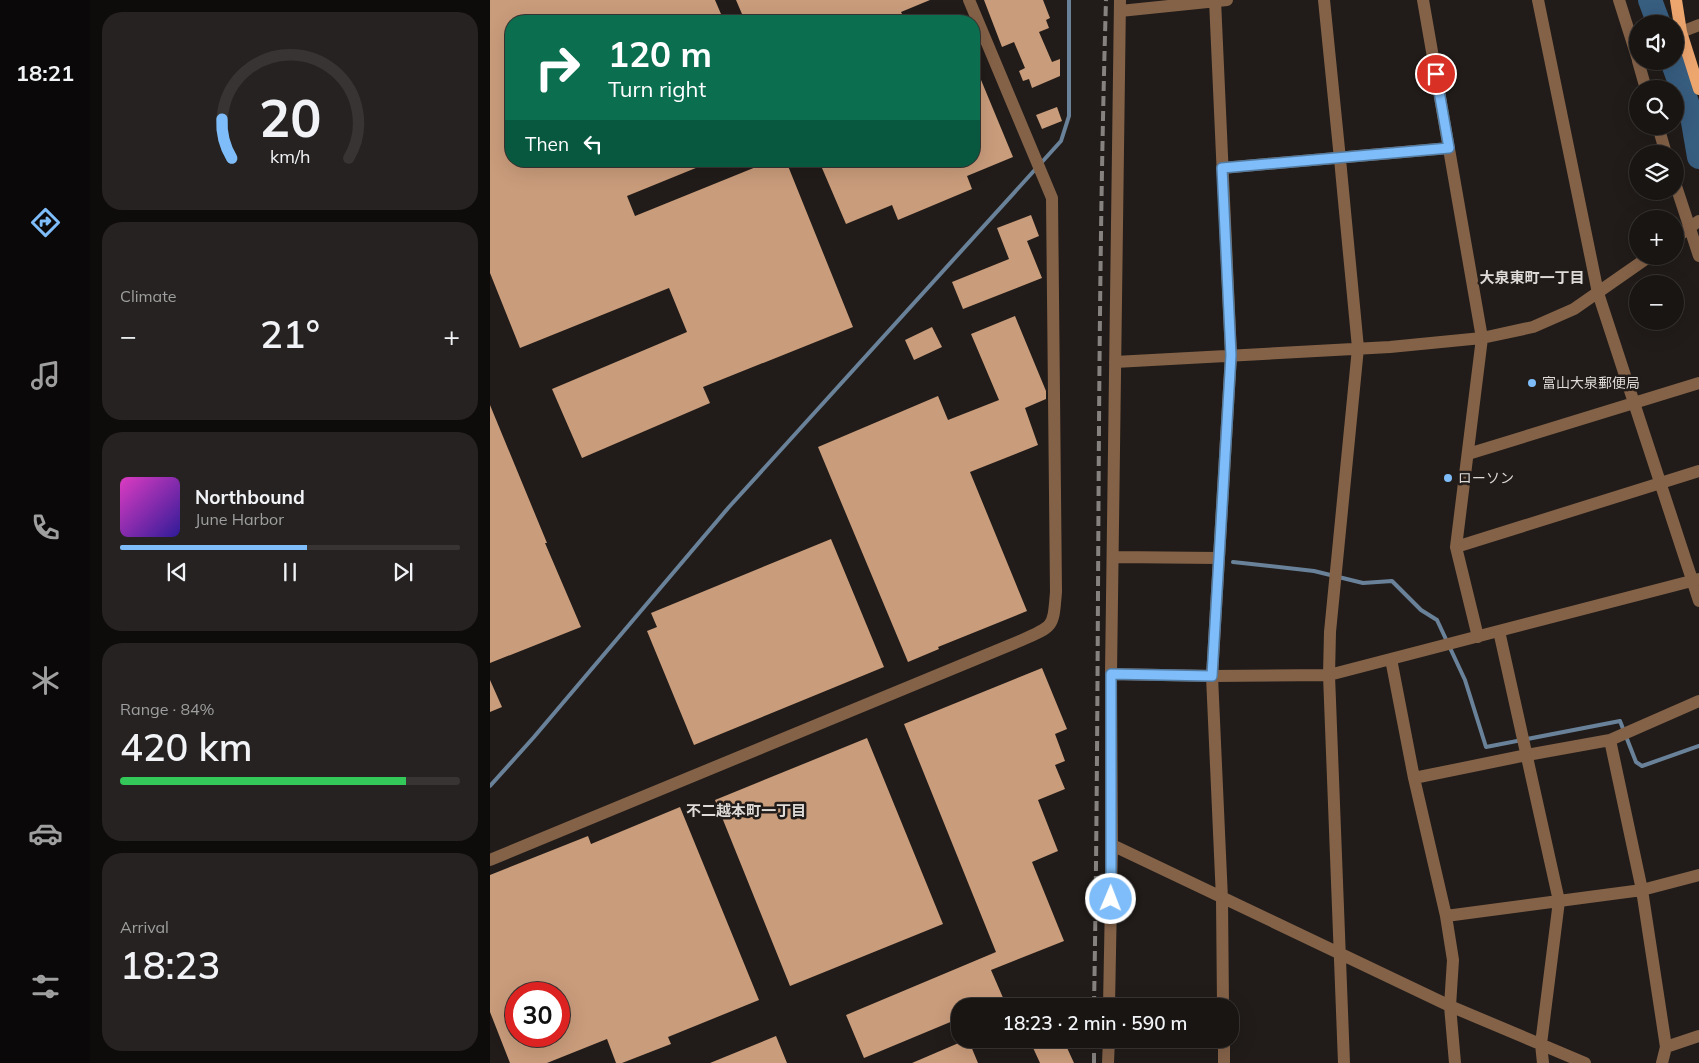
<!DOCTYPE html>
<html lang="en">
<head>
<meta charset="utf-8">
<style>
  :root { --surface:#191513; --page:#262221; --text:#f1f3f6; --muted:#9f9fa0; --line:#373433; --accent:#7ebdf9 }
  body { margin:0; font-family:Mulish,"Noto Sans JP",sans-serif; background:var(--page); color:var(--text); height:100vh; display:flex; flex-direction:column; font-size:19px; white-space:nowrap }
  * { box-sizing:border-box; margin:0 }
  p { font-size:16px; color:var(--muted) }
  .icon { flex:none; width:28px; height:28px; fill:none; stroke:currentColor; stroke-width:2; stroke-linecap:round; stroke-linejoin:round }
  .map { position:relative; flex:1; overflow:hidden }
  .details { display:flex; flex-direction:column; gap:12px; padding:12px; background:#0e0c0a; width:400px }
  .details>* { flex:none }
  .guide { position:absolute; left:15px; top:15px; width:475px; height:152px; border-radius:20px; box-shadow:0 5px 20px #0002,0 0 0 1px var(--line); background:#0b6e4f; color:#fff; overflow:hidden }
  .controls { position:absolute; left:1139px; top:15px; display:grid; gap:10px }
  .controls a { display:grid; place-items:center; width:55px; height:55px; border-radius:50%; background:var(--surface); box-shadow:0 5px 20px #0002,0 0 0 1px var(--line); font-size:25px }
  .speed { position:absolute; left:15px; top:982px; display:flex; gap:10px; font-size:25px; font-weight:700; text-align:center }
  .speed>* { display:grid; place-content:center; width:65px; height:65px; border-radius:50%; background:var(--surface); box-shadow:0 5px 20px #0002,0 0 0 1px var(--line); line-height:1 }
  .speed .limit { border:8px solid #d22; background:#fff; color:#111 }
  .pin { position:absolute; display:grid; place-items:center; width:42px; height:42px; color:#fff; margin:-21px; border:2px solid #fff; border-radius:50%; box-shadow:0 1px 5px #0007 }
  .me { position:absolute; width:55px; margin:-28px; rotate:1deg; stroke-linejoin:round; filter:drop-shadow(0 0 4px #0008) }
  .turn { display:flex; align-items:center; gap:18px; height:105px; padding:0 20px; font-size:22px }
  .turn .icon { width:65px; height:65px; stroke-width:2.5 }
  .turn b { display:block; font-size:35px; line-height:42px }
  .then { display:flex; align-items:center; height:48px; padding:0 20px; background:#0003; gap:10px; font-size:19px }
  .big { font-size:38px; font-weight:600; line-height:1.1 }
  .details .card { flex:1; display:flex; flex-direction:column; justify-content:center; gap:8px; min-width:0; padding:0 18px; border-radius:20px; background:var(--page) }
  .details .dial { align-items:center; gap:0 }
  .dial svg { height:130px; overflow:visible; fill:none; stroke:var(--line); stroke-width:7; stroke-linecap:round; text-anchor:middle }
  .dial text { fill:var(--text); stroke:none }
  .song { display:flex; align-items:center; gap:15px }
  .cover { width:60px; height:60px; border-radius:8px; background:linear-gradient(135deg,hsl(310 70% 55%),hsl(250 70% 35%)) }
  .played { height:5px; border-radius:2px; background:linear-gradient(90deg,var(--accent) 55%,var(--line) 55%) }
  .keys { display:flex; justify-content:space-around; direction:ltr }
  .heat { display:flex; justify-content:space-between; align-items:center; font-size:28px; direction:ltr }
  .charge { height:8px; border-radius:4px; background:linear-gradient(90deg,#34c759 84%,var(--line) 0) }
  .trip { position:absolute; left:461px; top:998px; width:288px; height:50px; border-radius:20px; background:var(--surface); box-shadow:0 5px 20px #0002,0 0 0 1px var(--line); font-weight:600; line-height:50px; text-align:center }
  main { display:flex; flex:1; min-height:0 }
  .menu { display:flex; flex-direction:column; width:90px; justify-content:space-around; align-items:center; background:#0a0808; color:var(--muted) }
  .menu .icon { width:35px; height:35px }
  .menu .selected { color:var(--accent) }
  .menu b { font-size:22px; color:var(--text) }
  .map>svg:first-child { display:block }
</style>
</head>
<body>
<main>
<nav class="menu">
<b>18:21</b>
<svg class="icon selected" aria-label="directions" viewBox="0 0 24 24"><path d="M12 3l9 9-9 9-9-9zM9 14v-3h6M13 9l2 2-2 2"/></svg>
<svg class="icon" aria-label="music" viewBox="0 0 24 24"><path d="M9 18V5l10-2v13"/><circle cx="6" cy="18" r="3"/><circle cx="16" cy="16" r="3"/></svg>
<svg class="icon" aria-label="phone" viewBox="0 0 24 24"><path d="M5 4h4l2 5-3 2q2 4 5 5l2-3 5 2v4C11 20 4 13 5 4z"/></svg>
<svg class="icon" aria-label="climate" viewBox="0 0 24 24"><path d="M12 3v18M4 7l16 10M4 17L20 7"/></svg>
<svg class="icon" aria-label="car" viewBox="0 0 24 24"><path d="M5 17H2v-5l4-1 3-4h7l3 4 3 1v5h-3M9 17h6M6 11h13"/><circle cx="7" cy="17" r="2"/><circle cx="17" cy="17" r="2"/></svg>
<svg class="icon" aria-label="filters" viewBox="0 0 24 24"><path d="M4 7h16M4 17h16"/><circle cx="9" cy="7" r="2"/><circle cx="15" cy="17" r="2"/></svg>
</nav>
<section class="details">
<div class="card dial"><svg viewBox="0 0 100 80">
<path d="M14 69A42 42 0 1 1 86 69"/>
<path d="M14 69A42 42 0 0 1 8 45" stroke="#7ebdf9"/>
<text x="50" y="56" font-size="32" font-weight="700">20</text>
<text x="50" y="72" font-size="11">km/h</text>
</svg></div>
<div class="card"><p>Climate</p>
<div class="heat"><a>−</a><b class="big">21°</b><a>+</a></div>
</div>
<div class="card">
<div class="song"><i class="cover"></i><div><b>Northbound</b><p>June Harbor</p></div></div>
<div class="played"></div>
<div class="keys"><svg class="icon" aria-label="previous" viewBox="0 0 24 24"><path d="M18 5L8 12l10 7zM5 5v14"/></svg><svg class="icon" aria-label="pause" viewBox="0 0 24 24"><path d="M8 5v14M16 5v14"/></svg><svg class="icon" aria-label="next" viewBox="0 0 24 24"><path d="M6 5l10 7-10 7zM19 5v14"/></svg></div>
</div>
<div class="card"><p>Range · 84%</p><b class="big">420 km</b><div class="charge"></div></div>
<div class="card"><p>Arrival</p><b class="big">18:23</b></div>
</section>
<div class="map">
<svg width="1209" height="1063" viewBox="0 0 1209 1063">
  <rect width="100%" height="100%" fill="#211c19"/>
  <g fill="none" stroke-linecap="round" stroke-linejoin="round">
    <path stroke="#698299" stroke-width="4" d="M743,562L824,571L873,583L902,581L931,610L947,620L975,680L996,747L1130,721L1146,762L1152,766L1209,746
      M0,786L44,737L239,507L571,141L579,116V0"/>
    <path stroke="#375d7f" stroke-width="24" d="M1160,0L1169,24
      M1182,61L1202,116L1209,157"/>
  </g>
  <path fill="#c99c7b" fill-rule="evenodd" d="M0,0H225L234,21H21V161H223L137,196L145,216L281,161H296L363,327L213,387L220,403L92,458L62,389L197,332L179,288L30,348L0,273Z
    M246,0H440L411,12L413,16L402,21H255Z
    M494,0H553L560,18L556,20L559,28L549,32L562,62L570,59V76L542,88L539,79L533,81L529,71L535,68L524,42L512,47Z
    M484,63L523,157L477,176L482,189L408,220L402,205L356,224L329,161H484Z
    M567,107L572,121L552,129L546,115Z
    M541,215L549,236L537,241L552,278L473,309L462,282L519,259L507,228Z
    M525,316L556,391V399L535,408L548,445L480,472L537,611L448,647L449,649L418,662L328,447L448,396L458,420L509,400L481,334Z
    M442,327L452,347L424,360L415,340Z
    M0,405L57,543H55L91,627L0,663Z
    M341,539L394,667L204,745L157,631L167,627L161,613Z
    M552,668L577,729L565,734L575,761L565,765L575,789L548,800L568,851L542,862L574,941L501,970L514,1000L498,1006H470V1018L374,1058L356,1015L506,952L414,724Z
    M0,680L12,707L0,712Z
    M377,738L453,924L300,986L225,800Z
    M190,807L269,1000L178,1037L181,1044L132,1063H126L117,1039L57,1063H20L0,1012V875L98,836L101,844ZM26,994H69V1036H26Z
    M286,1036L297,1063H220Z
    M478,1039L488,1063H422Z
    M539,1039H573L584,1063H550Z"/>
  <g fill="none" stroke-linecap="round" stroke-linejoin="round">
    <path stroke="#846248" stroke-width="12" d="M725,0L741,355L722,676L732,899L733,1006
      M834,0L850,159L868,348L840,632L839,675L854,1063
      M933,0L992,338L966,547L988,637
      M1048,0L1108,293L1209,601
      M1129,0L1148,60
      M630,11L737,0
      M1191,32L1209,25
      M1148,61L1156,89
      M1168,126L1176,154
      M732,168L959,148
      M1185,183L1209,256
      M1185,238L1209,221
      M625,362L900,347L992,338L1043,327L1084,309L1160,256
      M978,454L1209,383
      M966,547L1209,471
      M623,557L729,558
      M1009,631L1069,901L1051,1044L1053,1063
      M901,659L924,778L956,916L963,960L960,1006L965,1063
      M621,674L722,676L839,675L1209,579
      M1120,740L1152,890L1176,1047L1172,1063
      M924,778L1037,755L1120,740L1209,701
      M622,845L960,1006L1095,1063
      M0,860L532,640C565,626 563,626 566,592L562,198L479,0
      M956,916L1152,890L1209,875
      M619,1006L622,845L621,674L630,0
      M734,1039V1063
      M1176,1047L1209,1036
      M618,1063L619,1039"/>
    <path stroke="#eea66f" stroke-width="12" d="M1186,0L1191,32L1209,89"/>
    <path stroke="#86827f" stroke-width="4" stroke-dasharray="10 5" stroke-linecap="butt" d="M604,1006C610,671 606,335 616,0
      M604,1063V1039"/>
  </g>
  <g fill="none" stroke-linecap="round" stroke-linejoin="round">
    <defs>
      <path id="route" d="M621,899V674L722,676L741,355L732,168L959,148L946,74"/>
    </defs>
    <use href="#route" stroke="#527ba2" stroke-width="12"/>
    <use href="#route" stroke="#7ebdf9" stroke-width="9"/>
  </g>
  <g fill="#7ebdf9" stroke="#211c19" stroke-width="2">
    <circle cx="1042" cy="383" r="5"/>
    <circle cx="958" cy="478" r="5"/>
  </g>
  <g text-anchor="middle" stroke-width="5" stroke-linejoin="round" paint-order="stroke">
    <g font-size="14" fill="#dddad7" stroke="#211c19" text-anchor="start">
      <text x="1052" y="388">富山大泉郵便局</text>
      <text x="968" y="483">ローソン</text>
    </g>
    <g font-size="15" font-weight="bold" fill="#dddad7" stroke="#211c19">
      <text x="1042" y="283">大泉東町一丁目</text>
      <text x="256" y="816">不二越本町一丁目</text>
    </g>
  </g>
</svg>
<div class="controls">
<a><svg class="icon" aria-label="sound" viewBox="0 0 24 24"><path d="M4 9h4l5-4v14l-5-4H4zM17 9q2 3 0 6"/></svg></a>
<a><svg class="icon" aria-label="search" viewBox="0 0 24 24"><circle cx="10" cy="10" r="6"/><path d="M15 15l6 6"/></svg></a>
<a><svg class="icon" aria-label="layers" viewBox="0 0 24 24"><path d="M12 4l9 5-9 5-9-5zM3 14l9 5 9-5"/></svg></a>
<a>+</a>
<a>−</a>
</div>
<div class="speed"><div class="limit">30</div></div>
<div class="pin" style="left:946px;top:74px;background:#d93025"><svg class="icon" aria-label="arrive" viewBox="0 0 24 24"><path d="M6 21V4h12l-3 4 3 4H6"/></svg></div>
<svg class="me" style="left:621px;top:899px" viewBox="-20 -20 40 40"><circle r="17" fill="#7ebdf9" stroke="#fff" stroke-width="3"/><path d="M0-11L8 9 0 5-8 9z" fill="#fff"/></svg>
<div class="trip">18:23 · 2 min · 590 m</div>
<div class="guide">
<div class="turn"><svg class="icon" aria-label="right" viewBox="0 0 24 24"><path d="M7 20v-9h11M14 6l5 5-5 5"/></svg><div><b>120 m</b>Turn right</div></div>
<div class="then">Then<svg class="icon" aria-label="left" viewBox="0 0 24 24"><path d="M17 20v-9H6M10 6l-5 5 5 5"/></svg></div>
</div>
</div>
</main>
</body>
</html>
